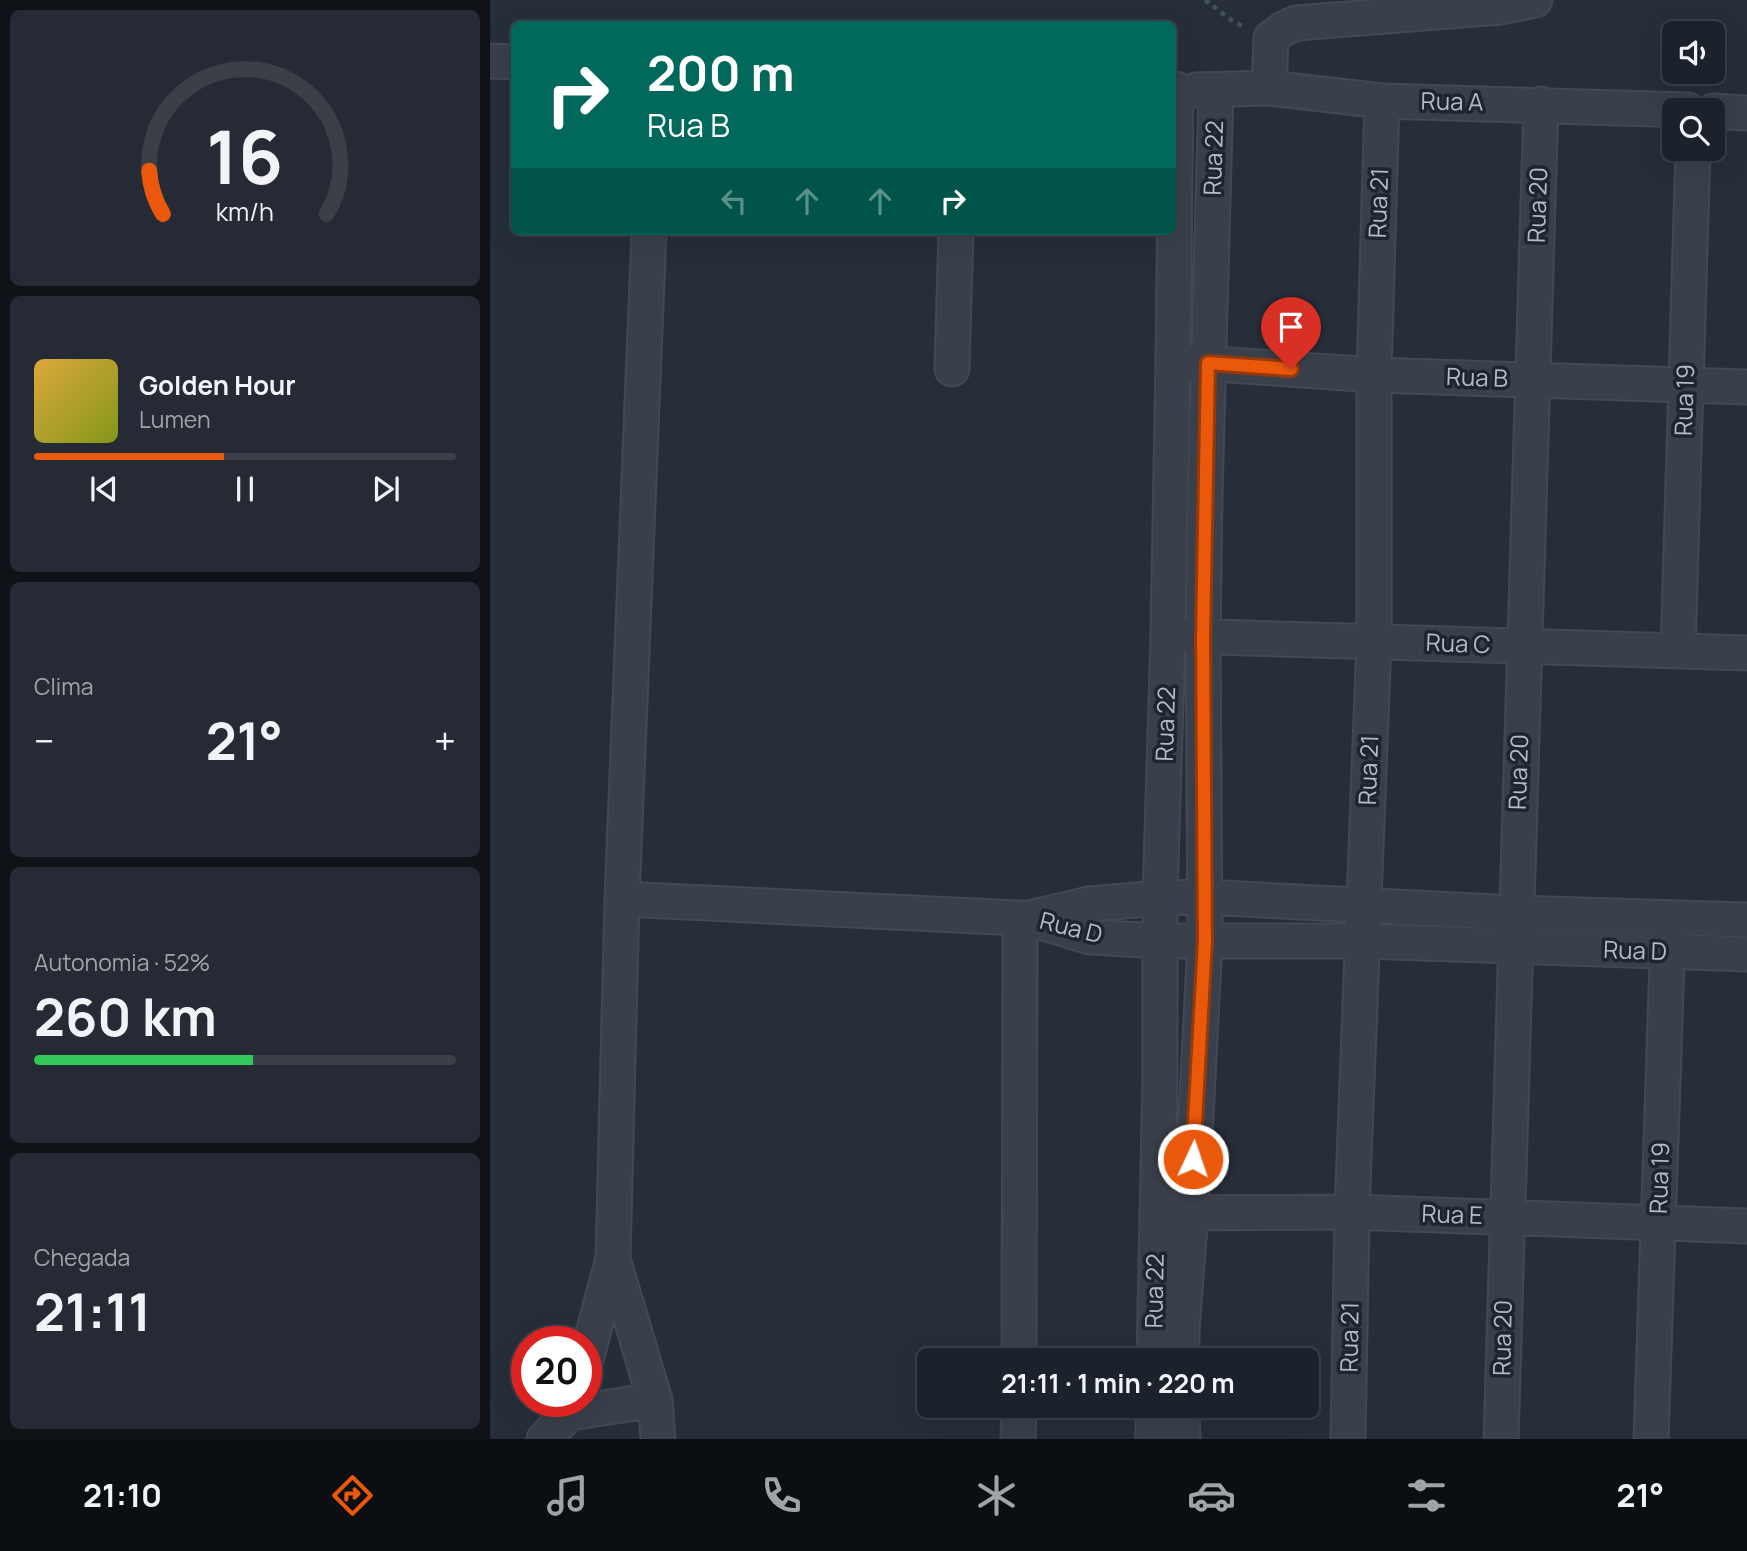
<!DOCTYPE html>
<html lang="pt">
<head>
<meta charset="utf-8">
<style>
  :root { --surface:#1c222c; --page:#252a34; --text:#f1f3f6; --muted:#a0a4a9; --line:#3a3f48; --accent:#ea580c }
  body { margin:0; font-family:Manrope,sans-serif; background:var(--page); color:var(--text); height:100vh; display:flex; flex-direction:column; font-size:26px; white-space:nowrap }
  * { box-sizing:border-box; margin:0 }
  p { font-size:23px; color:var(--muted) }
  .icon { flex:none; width:38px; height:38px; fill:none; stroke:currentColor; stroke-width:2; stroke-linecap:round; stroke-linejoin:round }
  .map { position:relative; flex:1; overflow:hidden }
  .side { display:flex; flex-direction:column; gap:10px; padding:10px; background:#0f1318; width:490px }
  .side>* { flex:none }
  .hud { position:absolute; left:21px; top:21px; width:665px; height:214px; border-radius:10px; box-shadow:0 7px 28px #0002,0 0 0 2px var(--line); background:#00695c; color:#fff; overflow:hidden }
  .fabs { position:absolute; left:1172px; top:21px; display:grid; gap:14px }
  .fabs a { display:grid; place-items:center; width:63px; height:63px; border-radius:10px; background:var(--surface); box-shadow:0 7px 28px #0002,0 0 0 2px var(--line); font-size:35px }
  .speed { position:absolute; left:21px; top:1326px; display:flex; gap:14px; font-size:35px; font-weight:700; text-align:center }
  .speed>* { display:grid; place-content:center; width:91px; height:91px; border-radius:50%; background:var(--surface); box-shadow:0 7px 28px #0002,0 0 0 2px var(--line); line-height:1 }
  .speed .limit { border:10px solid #d22; background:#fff; color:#111 }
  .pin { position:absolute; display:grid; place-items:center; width:60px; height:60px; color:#fff; margin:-72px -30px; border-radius:50% 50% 50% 0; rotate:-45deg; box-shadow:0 0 7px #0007 }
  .pin .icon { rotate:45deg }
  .me { position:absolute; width:77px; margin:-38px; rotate:3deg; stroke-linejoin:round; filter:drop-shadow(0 0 5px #0008) }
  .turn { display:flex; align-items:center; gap:24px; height:147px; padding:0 21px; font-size:32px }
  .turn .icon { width:91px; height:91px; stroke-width:2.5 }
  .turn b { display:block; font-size:49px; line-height:60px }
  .lanes { display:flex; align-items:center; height:66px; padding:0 21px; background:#0003; justify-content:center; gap:35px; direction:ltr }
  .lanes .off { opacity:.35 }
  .big { font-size:52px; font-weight:700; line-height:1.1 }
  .side .widget { flex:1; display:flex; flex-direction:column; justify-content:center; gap:10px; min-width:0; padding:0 24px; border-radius:10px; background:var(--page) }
  .side .dial { align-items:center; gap:0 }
  .dial svg { height:182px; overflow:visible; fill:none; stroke:var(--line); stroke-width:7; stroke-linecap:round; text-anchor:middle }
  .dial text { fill:var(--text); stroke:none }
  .song { display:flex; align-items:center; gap:21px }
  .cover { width:84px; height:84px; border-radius:10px; background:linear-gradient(135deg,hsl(40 70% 55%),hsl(70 70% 35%)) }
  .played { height:7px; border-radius:4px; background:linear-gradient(90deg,var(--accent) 45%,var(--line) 45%) }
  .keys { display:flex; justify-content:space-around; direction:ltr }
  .heat { display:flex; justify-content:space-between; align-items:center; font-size:38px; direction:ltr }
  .charge { height:10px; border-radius:5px; background:linear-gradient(90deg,#34c759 52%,var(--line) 0) }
  .trip { position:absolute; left:427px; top:1348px; width:402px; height:70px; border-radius:10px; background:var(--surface); box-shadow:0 7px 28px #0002,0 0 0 2px var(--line); font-weight:700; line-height:70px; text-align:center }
  .tab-bar { display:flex; height:112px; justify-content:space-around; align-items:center; background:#0b0e12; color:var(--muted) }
  .tab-bar .icon { width:49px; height:49px }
  .tab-bar .on { color:var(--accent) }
  .tab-bar b { font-size:32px; color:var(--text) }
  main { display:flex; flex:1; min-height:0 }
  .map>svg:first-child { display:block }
</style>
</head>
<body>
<main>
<section class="side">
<div class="widget dial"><svg viewBox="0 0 100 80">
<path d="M14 69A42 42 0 1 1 86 69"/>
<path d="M14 69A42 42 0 0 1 8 50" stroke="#ea580c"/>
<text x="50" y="56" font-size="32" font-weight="700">16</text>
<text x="50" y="72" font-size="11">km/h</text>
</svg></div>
<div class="widget">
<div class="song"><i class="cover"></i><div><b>Golden Hour</b><p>Lumen</p></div></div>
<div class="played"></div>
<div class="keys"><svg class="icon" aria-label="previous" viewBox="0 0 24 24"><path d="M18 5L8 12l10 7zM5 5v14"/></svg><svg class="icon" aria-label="pause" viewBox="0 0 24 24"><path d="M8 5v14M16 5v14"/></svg><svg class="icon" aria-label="next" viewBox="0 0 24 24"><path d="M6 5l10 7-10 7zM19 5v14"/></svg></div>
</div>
<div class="widget"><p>Clima</p>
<div class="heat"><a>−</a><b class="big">21°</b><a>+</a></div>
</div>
<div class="widget"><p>Autonomia · 52%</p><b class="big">260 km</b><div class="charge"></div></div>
<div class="widget"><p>Chegada</p><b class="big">21:11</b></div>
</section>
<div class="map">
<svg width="1257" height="1439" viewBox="0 0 1257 1439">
  <rect width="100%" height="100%" fill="#262e3a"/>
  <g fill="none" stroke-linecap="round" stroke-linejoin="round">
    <defs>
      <path id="minor" d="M0,61L24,62
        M779,88L781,38L793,29L806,23L1011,7L1045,0
        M706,90L779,88L892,101L1198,110
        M1223,111L1257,113
        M697,362L884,375L1257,387
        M462,369L466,231
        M691,636L1257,653
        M1188,651L1203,149
        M132,899L530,918H539L599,904L670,898L714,897L1024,913L1257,920
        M541,919L600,937L670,941H873L1257,954
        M680,1213L862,1212L1257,1226
        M123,1259L165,1400L168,1439
        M96,1360L123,1258L132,899L159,231
        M529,1360L530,918
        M664,1360L670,1074V898L678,635L683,361L686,89
        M692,1360V1329L701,1213L715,941L713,638L715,494L726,90
        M692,1405L693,1439
        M80,1413L165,1400
        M54,1439L80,1413L84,1402
        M528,1439L529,1405
        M663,1439V1405
        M858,1439L862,1212L884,641V375L892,101
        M1011,1439C1021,994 1035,549 1051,104
        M1161,1439L1178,931"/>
    </defs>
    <use href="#minor" stroke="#434954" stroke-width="37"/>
    <path stroke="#415254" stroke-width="4.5" stroke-dasharray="5 5" stroke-linecap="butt" d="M715,0L744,22L754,27"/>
    <use href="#minor" stroke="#3a404b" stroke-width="33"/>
  </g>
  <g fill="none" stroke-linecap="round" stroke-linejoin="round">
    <defs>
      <path id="route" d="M703,1159L715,941L713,638L718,363L801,369"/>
    </defs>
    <use href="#route" stroke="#983908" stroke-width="18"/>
    <use href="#route" stroke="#ea580c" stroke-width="12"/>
  </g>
  <g text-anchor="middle" stroke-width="7" stroke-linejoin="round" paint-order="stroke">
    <g font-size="24" fill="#b5bbc6" stroke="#1f2530">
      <text transform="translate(962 102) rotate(1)" y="8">Rua A</text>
      <text transform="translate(724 158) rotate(-88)" y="8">Rua 22</text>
      <text transform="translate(889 203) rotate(-88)" y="8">Rua 21</text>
      <text transform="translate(1048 205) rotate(-88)" y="8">Rua 20</text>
      <text transform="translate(987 378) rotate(2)" y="8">Rua B</text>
      <text transform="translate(1195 400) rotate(-88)" y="8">Rua 19</text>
      <text transform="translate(968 644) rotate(2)" y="8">Rua C</text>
      <text transform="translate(676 724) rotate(-88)" y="8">Rua 22</text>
      <text transform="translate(879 770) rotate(-88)" y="8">Rua 21</text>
      <text transform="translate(1029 772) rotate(-88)" y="8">Rua 20</text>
      <text transform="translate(581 928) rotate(14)" y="8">Rua D</text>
      <text transform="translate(1145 951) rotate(2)" y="8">Rua D</text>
      <text transform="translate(1170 1178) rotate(-88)" y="8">Rua 19</text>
      <text transform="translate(962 1215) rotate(2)" y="8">Rua E</text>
      <text transform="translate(665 1291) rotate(-89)" y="8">Rua 22</text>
      <text transform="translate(860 1337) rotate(-89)" y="8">Rua 21</text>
      <text transform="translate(1013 1338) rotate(-89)" y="8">Rua 20</text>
    </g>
  </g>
</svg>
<div class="fabs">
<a><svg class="icon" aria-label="sound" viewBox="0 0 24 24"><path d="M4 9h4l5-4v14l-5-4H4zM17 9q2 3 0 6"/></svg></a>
<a><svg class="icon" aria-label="search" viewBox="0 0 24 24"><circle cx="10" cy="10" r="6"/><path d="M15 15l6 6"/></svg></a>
</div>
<div class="speed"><div class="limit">20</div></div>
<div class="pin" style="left:801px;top:369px;background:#d93025"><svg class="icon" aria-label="arrive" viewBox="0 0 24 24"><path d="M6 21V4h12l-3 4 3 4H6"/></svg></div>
<svg class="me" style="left:703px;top:1159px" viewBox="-20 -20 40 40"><circle r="17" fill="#ea580c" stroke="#fff" stroke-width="3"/><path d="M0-11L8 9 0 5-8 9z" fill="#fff"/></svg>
<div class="trip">21:11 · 1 min · 220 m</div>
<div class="hud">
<div class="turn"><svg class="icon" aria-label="right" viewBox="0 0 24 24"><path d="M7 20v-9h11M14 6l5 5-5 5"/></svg><div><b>200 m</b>Rua B</div></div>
<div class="lanes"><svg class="icon off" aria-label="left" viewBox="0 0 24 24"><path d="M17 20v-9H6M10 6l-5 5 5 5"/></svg><svg class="icon off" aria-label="ahead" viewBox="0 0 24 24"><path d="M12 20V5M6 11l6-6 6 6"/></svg><svg class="icon off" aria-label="ahead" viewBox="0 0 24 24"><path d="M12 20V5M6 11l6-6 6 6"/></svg><svg class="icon" aria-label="right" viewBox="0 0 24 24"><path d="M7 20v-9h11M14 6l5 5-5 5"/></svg></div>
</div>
</div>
</main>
<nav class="tab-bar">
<b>21:10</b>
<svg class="icon on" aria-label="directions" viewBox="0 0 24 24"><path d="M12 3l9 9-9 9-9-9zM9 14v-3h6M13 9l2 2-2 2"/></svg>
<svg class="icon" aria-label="music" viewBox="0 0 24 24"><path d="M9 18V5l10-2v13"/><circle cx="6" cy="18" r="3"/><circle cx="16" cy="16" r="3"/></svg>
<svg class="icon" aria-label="phone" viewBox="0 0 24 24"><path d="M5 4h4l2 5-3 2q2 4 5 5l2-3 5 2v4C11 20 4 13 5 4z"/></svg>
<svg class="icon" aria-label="climate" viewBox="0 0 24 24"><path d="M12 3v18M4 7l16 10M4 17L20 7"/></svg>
<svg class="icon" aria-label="car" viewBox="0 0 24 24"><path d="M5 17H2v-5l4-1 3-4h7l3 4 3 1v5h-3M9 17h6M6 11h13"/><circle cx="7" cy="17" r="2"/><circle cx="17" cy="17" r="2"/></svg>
<svg class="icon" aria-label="filters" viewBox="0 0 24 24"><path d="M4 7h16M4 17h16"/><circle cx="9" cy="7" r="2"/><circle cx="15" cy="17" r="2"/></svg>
<b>21°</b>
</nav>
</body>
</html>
